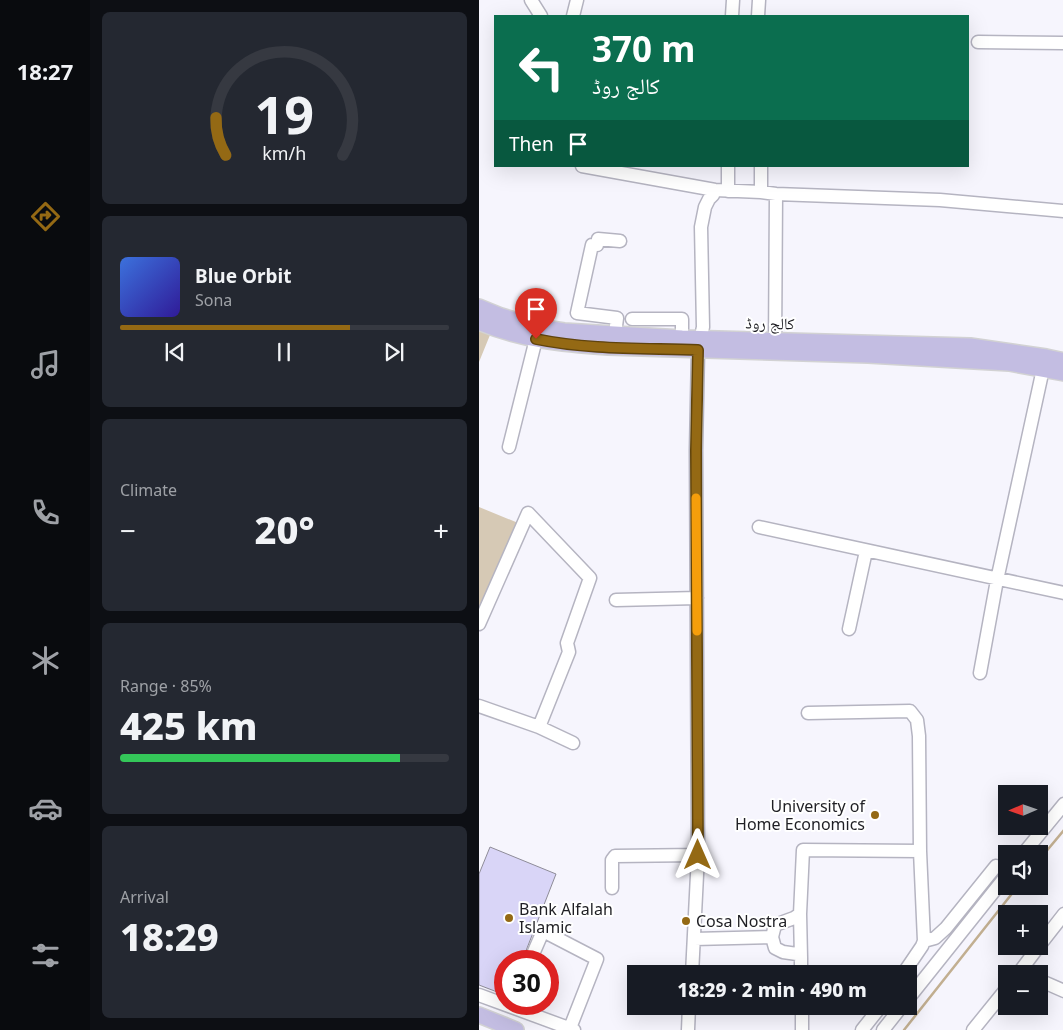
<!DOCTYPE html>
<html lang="en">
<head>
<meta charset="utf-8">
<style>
  :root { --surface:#171b24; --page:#242831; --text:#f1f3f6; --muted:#9ea1a6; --line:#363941; --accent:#946914 }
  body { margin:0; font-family:"Noto Sans","Noto Naskh Arabic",sans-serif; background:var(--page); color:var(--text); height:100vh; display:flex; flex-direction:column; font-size:19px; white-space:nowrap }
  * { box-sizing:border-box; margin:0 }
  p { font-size:16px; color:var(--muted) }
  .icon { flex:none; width:28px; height:28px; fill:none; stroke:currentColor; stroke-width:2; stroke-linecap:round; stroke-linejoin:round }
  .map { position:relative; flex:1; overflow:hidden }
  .drawer { display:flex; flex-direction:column; gap:12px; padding:12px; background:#0d0f14; width:389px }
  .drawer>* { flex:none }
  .top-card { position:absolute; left:15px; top:15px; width:475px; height:152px; border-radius:0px; box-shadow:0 5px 20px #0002; background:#0b6e4f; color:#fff; overflow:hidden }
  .needle { width:32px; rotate:268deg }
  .tools { position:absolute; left:519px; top:785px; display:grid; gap:10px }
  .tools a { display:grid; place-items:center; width:50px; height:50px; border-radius:0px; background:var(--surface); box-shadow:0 5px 20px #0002; font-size:25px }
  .speed { position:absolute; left:15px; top:950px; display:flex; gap:10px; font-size:25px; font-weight:700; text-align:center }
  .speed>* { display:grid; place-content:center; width:65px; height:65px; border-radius:50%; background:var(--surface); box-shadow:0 5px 20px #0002; line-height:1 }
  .speed .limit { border:8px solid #d22; background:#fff; color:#111 }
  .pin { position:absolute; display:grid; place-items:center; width:42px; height:42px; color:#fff; margin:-51px -21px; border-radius:50% 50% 50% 0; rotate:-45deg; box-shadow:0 0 5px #0007 }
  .pin .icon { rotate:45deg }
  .me { position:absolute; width:55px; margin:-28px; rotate:0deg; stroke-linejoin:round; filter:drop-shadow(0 0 4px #0008) }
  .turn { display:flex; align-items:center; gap:18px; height:105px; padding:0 15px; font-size:22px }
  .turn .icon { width:65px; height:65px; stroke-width:2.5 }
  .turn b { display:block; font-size:35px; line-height:42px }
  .then { display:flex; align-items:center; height:48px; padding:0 15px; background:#0003; gap:10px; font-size:19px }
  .big { font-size:38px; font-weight:800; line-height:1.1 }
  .drawer .tile { flex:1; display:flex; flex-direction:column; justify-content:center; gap:8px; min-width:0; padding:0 18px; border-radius:8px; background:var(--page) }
  .drawer .dial { align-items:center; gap:0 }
  .dial svg { height:130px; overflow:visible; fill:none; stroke:var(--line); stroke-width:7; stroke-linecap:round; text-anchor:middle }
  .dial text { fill:var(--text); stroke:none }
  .song { display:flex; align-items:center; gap:15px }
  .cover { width:60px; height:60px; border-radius:8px; background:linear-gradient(135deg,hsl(220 70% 55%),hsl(250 70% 35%)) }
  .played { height:5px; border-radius:2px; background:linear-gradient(90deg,var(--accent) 70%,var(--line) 70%) }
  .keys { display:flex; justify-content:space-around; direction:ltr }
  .heat { display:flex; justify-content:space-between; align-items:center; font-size:28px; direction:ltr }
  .charge { height:8px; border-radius:4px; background:linear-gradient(90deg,#34c759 85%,var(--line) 0) }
  .trip { position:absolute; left:148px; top:965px; width:290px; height:50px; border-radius:0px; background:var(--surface); box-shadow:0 5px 20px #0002; font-weight:800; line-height:50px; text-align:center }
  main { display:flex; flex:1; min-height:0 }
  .tabs { display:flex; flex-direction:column; width:90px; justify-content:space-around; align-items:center; background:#090b0e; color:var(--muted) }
  .tabs .icon { width:35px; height:35px }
  .tabs .current { color:var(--accent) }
  .tabs b { font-size:22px; color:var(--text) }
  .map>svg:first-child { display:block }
</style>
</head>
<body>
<main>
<nav class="tabs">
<b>18:27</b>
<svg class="icon current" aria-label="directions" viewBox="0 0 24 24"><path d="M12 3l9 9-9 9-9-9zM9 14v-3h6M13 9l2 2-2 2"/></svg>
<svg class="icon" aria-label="music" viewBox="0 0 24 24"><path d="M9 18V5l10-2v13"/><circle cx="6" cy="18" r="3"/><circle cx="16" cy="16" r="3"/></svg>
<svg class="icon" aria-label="phone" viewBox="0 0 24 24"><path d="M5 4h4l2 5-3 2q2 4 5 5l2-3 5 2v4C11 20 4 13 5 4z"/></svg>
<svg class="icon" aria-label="climate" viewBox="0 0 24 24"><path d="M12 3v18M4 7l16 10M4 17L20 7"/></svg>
<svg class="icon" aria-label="car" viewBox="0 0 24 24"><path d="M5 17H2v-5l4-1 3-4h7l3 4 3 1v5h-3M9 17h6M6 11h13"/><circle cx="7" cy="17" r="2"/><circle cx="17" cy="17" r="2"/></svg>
<svg class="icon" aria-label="filters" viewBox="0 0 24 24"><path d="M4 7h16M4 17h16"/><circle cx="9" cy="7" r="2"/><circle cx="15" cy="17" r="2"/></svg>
</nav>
<section class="drawer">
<div class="tile dial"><svg viewBox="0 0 100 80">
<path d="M14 69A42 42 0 1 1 86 69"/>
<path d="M14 69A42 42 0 0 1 8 46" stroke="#946914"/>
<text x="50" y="56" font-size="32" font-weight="700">19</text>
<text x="50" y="72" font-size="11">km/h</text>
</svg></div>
<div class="tile">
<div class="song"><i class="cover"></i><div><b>Blue Orbit</b><p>Sona</p></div></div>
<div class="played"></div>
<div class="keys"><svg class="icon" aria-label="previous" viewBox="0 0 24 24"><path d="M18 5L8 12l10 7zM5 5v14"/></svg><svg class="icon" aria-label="pause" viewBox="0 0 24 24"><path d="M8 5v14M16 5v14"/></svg><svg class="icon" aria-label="next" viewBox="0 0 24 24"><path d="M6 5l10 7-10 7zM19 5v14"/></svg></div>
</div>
<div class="tile"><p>Climate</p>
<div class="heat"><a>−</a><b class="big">20°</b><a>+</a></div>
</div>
<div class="tile"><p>Range · 85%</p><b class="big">425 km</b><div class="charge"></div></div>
<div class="tile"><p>Arrival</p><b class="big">18:29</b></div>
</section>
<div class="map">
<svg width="585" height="1030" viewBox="0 0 585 1030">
  <rect width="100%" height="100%" fill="#f6f5fd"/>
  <path fill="#d6c9b5" d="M0,330L11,335L0,362Z
    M0,507L44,525L0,620Z"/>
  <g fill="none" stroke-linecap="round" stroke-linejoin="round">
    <path stroke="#c2af91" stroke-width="2.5" d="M560,860L585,830
      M425,1030L539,886"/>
  </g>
  <path fill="#d9d5f7" stroke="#8e8c98" d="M11,847L77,874L43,961H26V995L0,985V874Z"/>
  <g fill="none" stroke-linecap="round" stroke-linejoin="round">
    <defs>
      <path id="minor" d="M52,0L62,16
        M94,16L98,0
        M253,16L254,0
        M279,16L280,0
        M499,42L585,43
        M103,166L236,190L282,192L297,194L461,200L585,211
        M282,166V192
        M249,191V166
        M153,319H203V338
        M136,334L138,318L98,313L113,245H118L119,239L141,241
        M296,350L297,194
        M30,447L57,339
        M280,527L585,593
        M137,600L218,598
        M0,624L49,513L111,578L88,643L90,652L60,727
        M370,629L387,551
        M501,673L518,580L564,369
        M0,706L60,727L94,743
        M544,854L585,804
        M133,888V860L136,856L219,855
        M321,914L322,958
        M293,937L296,948L304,952L318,954L322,958V974
        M215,939L293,937L296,925L315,918L321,914L324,850L441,851L440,736L438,720L431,711L329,713
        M445,941L456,938L467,928L517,866
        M560,946L585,914
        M51,961L64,931L118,959L91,1028
        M213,974L219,855L217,450L219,350L224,327L222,227L226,207L230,199L234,195L236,190
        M424,974L443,946L445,941L441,851
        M539,974L560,946
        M560,980L585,991
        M0,995L95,1030
        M429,999L528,875
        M323,1006V1030
        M209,1030L210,1006
        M383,1030L402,1006
        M404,1030L423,1006
        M494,1030L528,988"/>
      <path id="major" d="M0,307L22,316L59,327L85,331L203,338L491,346L567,357L585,361
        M0,322C41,340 85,344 129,347L389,355L460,359L530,363L585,373
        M0,1015L37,1030"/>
    </defs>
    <use href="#minor" stroke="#b5b4c1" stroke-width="15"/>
    <use href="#major" stroke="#d2d2d3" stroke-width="18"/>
    <use href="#minor" stroke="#fff" stroke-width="12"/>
    <use href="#major" stroke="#c3bde2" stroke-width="15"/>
  </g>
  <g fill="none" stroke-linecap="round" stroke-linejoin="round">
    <defs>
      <path id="route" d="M57,339C110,350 165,348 219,350L217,450L219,855"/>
    </defs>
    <use href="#route" stroke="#60440d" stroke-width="12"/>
    <use href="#route" stroke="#946914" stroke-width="9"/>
    <path stroke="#f59e0b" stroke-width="9" d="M217,498L218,631"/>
  </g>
  <g fill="#946914" stroke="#fff" stroke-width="2">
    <circle cx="396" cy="815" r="5"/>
    <circle cx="30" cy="918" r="5"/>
    <circle cx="207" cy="921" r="5"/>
  </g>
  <g text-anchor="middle" stroke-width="4" stroke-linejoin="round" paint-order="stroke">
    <g font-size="16" fill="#1f1f24" stroke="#fff">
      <text transform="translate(291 323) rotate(1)" y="6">کالج روڈ</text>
    </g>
    <g font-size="16" fill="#1f1f24" stroke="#fff" text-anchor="start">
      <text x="386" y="812" text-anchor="end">University of<tspan x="386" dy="18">Home Economics</tspan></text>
      <text x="40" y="915">Bank Alfalah<tspan x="40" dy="18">Islamic</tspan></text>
      <text x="217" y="927">Cosa Nostra</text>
    </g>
  </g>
</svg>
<div class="tools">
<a><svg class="needle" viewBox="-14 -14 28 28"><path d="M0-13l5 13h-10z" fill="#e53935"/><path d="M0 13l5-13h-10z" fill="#9ea1a6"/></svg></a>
<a><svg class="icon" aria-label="sound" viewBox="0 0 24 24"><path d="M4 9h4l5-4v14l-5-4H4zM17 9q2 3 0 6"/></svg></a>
<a>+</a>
<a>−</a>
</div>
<div class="speed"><div class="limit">30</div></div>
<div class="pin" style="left:57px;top:339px;background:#d93025"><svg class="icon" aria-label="arrive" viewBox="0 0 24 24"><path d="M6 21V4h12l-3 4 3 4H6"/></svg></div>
<svg class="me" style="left:219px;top:855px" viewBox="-20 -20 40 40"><path d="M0-17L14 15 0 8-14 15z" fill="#946914" stroke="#fff" stroke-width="4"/></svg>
<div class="trip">18:29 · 2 min · 490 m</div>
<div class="top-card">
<div class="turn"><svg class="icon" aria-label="left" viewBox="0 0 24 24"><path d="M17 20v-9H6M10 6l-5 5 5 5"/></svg><div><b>370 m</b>کالج روڈ</div></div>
<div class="then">Then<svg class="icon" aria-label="arrive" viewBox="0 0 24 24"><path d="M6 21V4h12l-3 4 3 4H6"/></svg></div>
</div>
</div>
</main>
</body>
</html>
